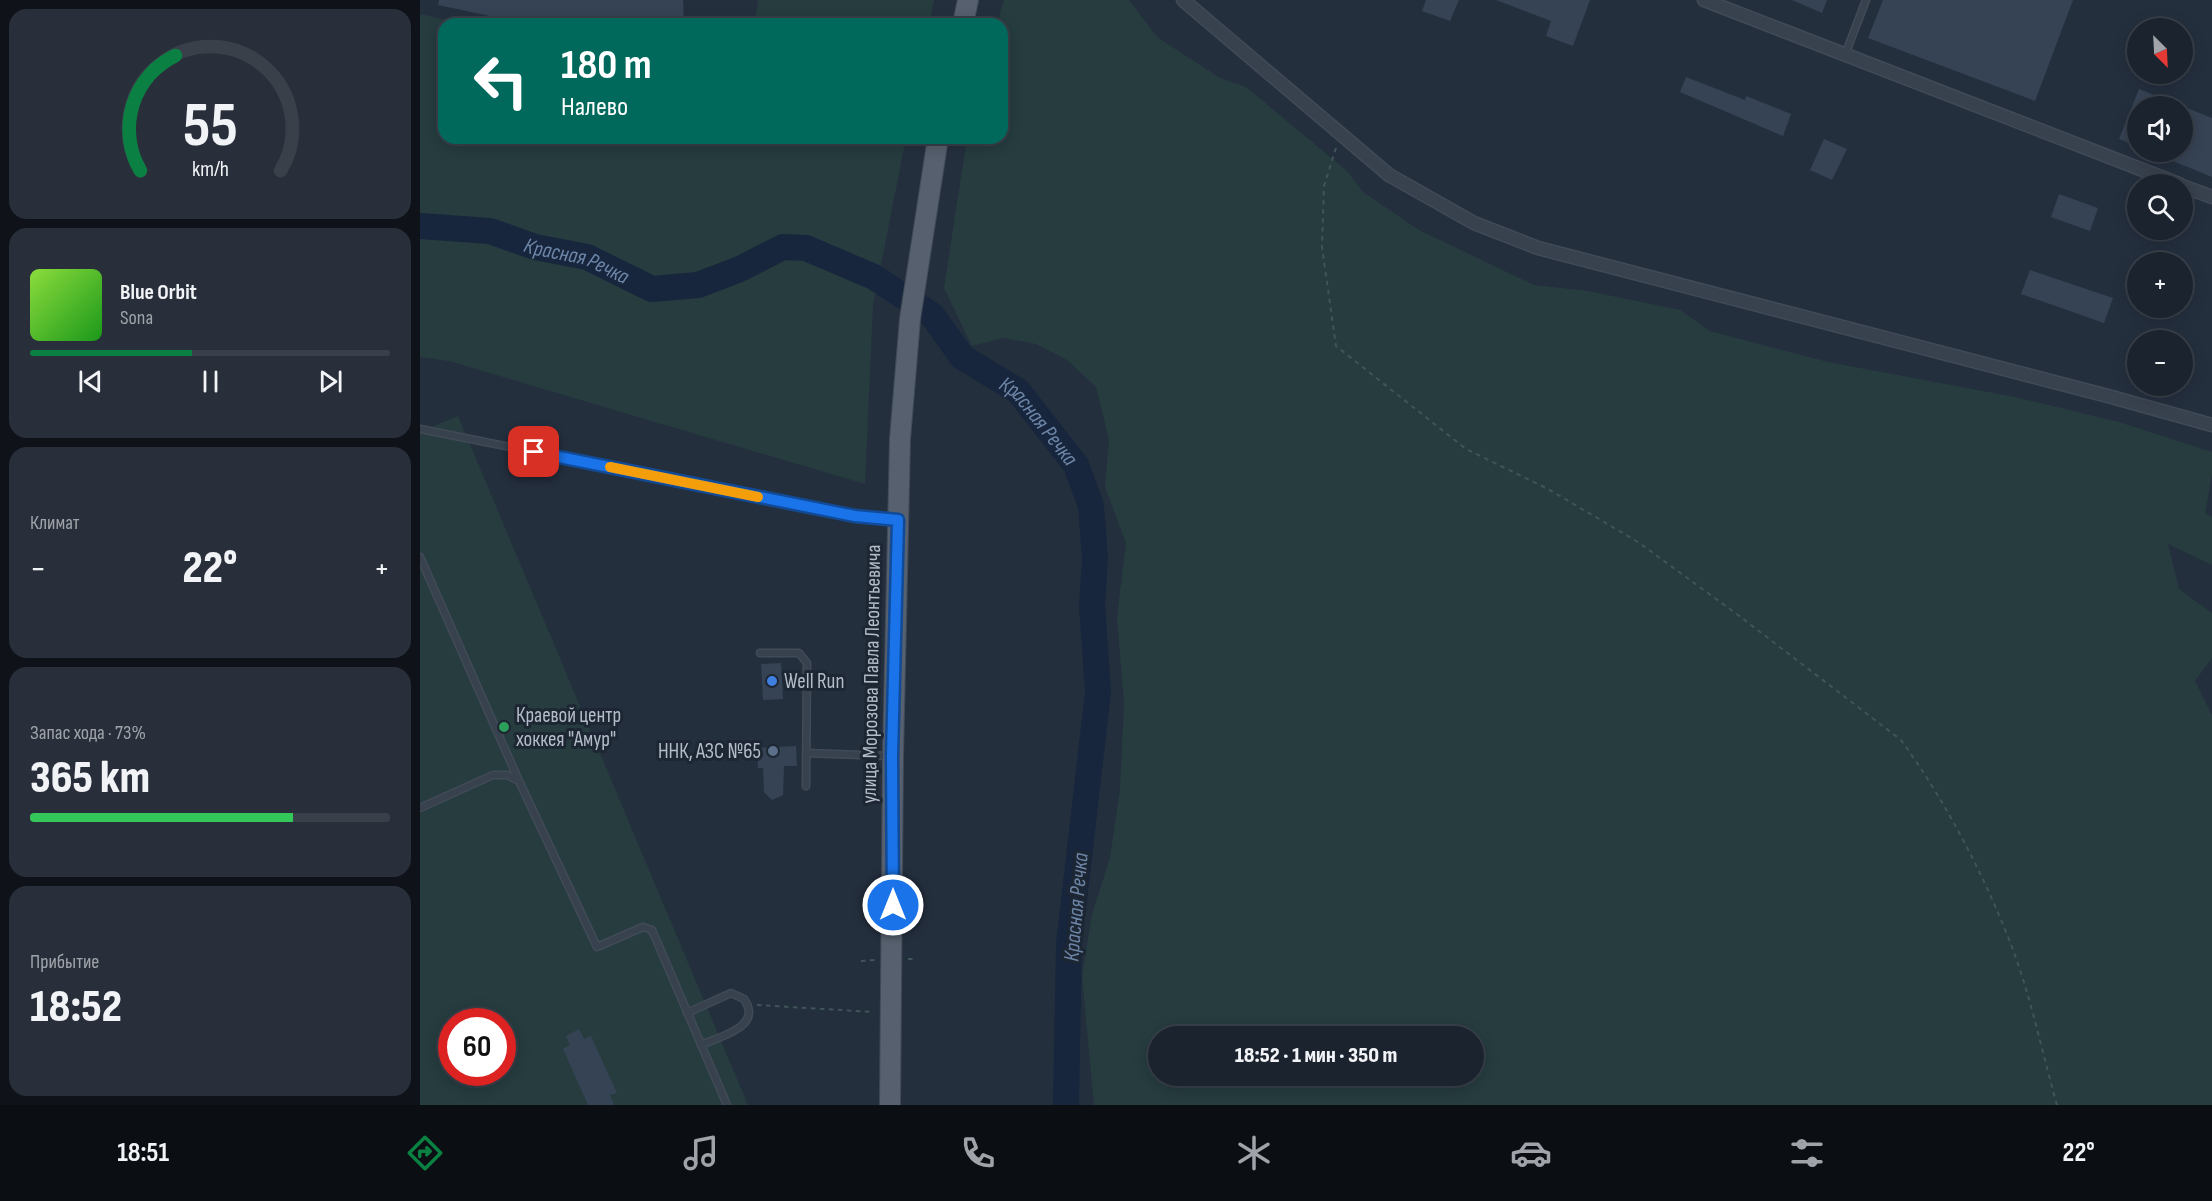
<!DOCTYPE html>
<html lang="ru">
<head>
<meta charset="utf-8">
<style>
  :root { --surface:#1b232e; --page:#282f3a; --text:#f1f3f6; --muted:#a0a4aa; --line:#39404a; --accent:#0b8043 }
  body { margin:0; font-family:"Sofia Sans Condensed",sans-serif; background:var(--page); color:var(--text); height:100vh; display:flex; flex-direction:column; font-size:22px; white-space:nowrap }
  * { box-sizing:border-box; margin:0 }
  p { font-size:20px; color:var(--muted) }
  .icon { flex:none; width:33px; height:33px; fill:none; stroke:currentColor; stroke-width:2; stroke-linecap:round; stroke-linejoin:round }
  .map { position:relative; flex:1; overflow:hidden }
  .details { display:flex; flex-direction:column; gap:9px; padding:9px; background:#0f1319; width:420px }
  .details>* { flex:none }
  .hud { position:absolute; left:18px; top:18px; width:570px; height:126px; border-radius:18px; box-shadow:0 3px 15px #0003,0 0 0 2px var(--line); background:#00695c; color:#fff; overflow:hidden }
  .needle { width:39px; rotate:156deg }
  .tools { position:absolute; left:1707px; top:18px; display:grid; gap:12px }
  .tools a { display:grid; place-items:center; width:66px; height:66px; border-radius:50%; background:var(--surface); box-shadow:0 3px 15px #0003,0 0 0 2px var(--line); font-size:30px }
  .speed { position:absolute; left:18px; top:1008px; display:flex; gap:12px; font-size:30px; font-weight:700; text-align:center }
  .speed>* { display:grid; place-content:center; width:78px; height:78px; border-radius:50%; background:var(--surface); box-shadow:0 3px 15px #0003,0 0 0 2px var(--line); line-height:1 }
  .speed .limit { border:9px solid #d22; background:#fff; color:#111 }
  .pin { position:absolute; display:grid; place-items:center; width:51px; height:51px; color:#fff; margin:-26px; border-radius:12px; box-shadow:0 3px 9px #0006 }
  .me { position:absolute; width:66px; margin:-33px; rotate:0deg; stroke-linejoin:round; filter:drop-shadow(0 0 4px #0008) }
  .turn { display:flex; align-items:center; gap:21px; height:126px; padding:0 24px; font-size:27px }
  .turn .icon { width:78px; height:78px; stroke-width:2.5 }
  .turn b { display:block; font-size:42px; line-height:51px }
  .big { font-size:45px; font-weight:800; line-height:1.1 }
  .details .tile { flex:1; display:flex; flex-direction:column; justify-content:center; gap:9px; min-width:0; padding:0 21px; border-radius:18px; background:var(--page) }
  .details .dial { align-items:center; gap:0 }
  .dial svg { height:156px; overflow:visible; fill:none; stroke:var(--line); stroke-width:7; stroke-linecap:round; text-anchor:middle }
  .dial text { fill:var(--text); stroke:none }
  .song { display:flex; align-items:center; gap:18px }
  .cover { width:72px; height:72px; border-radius:9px; background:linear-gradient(135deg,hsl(90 70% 55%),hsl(120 70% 35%)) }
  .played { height:6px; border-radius:3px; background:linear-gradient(90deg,var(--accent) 45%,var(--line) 45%) }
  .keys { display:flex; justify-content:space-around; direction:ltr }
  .heat { display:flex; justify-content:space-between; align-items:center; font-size:33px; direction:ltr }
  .charge { height:9px; border-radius:4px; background:linear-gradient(90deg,#34c759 73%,var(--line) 0) }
  .trip { position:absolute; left:728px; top:1026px; width:336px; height:60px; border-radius:30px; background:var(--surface); box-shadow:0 3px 15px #0003,0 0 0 2px var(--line); font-weight:800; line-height:60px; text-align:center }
  .tabs { display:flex; height:96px; justify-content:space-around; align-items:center; background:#0b0e12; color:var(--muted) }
  .tabs .icon { width:42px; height:42px }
  .tabs .selected { color:var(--accent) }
  .tabs b { font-size:27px; color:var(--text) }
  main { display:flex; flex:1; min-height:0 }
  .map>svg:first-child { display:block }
</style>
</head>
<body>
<main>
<section class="details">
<div class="tile dial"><svg viewBox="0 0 100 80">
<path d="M14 69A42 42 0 1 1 86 69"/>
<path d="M14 69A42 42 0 0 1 32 10" stroke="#0b8043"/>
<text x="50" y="56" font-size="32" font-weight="700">55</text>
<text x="50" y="72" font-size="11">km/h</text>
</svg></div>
<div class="tile">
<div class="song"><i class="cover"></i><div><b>Blue Orbit</b><p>Sona</p></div></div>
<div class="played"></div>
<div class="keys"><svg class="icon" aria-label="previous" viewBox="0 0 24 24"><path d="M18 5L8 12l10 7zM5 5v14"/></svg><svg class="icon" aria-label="pause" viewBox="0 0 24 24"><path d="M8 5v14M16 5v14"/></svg><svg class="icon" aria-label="next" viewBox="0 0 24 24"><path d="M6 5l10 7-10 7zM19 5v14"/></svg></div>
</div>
<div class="tile"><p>Климат</p>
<div class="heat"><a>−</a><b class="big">22°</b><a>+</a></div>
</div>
<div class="tile"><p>Запас хода · 73%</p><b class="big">365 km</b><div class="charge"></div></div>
<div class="tile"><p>Прибытие</p><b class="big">18:52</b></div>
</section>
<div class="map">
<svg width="1792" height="1105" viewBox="0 0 1792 1105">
  <rect width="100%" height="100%" fill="#242f3e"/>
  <path fill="#263c3f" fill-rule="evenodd" d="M338,0H514L509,24H335Z
    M584,0H709L737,37L800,78L826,87L927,171L943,192L999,230L1114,285L1168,291L1260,310L1290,331L1408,362L1595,397L1699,422L1792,452V475L1785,513L1792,517V565L1748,544L1759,589L1792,613V658L1775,681L1792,715V1105H674L662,976L672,914L690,858L700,789L704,703L697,617L706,543L685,487L689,440L676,387L647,360L616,344L583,338L552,346L524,288L547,138H582V24H577ZM738,1036H1053V1076H738Z
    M0,14L44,24H24V138H486L453,305L445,484L29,361L0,357Z
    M38,416L328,1105H0V432ZM32,1022H82V1072H32Z"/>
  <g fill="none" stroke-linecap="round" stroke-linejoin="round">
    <path stroke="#17263c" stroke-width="26" id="s1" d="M0,226L70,231L115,247L167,257L232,289L278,285L320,269L363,247L386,248L454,277L512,315L542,357L598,391L656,465L671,506L675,559L672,605L678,692L649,944L646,1105"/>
  </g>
  <path fill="#364354" d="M19,0H263L264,22L107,24L18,5Z
    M1006,0H1039L1030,21L1002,11Z
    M1076,0H1170L1153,46L1126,36L1131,21Z
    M1372,0H1407L1402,13Z
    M1463,0H1653L1615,101L1448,38Z
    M1266,77L1325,100L1326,96L1371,114L1363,136L1260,92Z
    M1719,89L1761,106H1718V146L1699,139Z
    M1762,106L1792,118V177L1731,152H1762Z
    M1404,139L1427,149L1412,180L1390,170Z
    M1639,194L1678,208L1670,231L1631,217Z
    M1610,270L1693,298L1684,323L1601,294Z
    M361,663L363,699L343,700L341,664Z
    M376,746L377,766H364L363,795L352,800L344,792L343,768H338L337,748Z
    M159,1029L164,1039L171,1036L197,1093L190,1095L194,1105H168L143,1049L150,1045L146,1036Z"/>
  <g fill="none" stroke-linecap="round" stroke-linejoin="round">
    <defs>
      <path id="lane" d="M1425,55L1446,0
        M0,429L435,516L477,520
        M0,557L99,781L177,947L223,927L232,930L307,1105
        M340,653H379L387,663L386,786
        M386,753L469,756
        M0,808L73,775H87L99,781
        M267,1013L311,993L324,999C343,1027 301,1036 281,1045"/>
      <path id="street" d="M763,0L969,175L1054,223L1118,248L1688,396L1792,425
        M1284,0L1759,184
        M1762,186L1792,197"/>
      <path id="primary" d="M543,24L548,0
        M470,1105L473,756L480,439L490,319L518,138"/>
    </defs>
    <use href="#lane" stroke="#414a57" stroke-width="9"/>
    <use href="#street" stroke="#414a57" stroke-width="15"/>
    <use href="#primary" stroke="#414a57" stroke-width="22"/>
    <path stroke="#3f5557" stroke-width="2" stroke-dasharray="4.5 4.5" stroke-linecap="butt" d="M916,148L904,186L902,247L916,346L1046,449L1128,489L1218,542L1318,615L1481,740C1524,799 1561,869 1588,937C1610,991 1621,1049 1637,1105
      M488,959H497
      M441,961L455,960
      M337,1005L454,1012"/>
    <use href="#lane" stroke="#38414e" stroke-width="6"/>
    <use href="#street" stroke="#38414e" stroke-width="12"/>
    <use href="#primary" stroke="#56606e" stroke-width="20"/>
  </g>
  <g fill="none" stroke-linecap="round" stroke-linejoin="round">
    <defs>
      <path id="route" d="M114,452L435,516L478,520L472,756L473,905"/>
    </defs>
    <use href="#route" stroke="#114b97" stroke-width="15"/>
    <use href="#route" stroke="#1a73e8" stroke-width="10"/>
    <path stroke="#f59e0b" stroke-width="10" d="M190,467L338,497"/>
  </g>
  <circle fill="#3f7fe0" stroke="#1d2633" stroke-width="2" cx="352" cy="681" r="6"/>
  <circle fill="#2e9e5b" stroke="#1d2633" stroke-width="2" cx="84" cy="727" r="6"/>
  <circle fill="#5c6f8a" stroke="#1d2633" stroke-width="2" cx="353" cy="751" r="6"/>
  <g text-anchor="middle" stroke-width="6" stroke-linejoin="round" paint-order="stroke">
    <g font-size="21" fill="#b4bcc9" stroke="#1d2633">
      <text transform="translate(451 674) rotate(-89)" y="7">улица Морозова Павла Леонтьевича</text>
    </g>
    <g font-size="21" fill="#b4bcc9" stroke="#1d2633" text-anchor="start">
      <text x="364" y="688">Well Run</text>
      <text x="96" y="722">Краевой центр<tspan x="96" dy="24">хоккея "Амур"</tspan></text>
      <text x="341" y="758" text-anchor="end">ННК, АЗС №65</text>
    </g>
    <g font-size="22" font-style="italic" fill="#6d86a8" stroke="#1d2633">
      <text dy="8" stroke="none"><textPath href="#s1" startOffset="162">Красная Речка</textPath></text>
      <text dy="8" stroke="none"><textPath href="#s1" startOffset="702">Красная Речка</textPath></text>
      <text transform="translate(655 907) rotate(-85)" y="8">Красная Речка</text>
    </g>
  </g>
</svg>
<div class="tools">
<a><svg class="needle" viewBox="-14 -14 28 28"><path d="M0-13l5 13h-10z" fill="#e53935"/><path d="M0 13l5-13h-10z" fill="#a0a4aa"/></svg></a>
<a><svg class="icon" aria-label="sound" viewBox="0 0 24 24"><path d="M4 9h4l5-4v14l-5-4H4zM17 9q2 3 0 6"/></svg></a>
<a><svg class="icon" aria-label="search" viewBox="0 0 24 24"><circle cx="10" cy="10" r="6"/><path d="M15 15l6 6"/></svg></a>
<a>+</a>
<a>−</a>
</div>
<div class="speed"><div class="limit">60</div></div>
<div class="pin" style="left:114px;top:452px;background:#d93025"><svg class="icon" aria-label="arrive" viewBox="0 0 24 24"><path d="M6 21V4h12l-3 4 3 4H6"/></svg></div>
<svg class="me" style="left:473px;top:905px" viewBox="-20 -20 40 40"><circle r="17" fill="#1a73e8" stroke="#fff" stroke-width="3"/><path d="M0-11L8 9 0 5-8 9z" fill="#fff"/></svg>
<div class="trip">18:52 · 1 мин · 350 m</div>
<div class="hud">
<div class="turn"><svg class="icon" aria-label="left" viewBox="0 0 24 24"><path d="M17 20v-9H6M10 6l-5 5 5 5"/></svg><div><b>180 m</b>Налево</div></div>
</div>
</div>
</main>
<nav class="tabs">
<b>18:51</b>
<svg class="icon selected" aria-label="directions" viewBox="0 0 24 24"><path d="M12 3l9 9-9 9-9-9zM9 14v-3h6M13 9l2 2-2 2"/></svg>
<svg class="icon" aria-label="music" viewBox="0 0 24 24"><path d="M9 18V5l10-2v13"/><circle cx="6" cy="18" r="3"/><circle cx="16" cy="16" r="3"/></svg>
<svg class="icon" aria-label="phone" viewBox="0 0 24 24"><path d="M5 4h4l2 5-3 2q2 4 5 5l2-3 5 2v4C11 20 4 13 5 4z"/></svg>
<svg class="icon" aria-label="climate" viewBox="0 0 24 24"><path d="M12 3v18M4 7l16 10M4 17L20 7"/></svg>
<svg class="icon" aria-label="car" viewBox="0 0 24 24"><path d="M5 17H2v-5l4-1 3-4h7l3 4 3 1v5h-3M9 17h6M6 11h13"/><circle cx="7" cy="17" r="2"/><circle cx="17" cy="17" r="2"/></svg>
<svg class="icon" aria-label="filters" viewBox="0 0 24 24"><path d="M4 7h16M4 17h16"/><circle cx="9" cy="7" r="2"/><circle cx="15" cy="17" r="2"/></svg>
<b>22°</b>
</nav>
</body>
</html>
